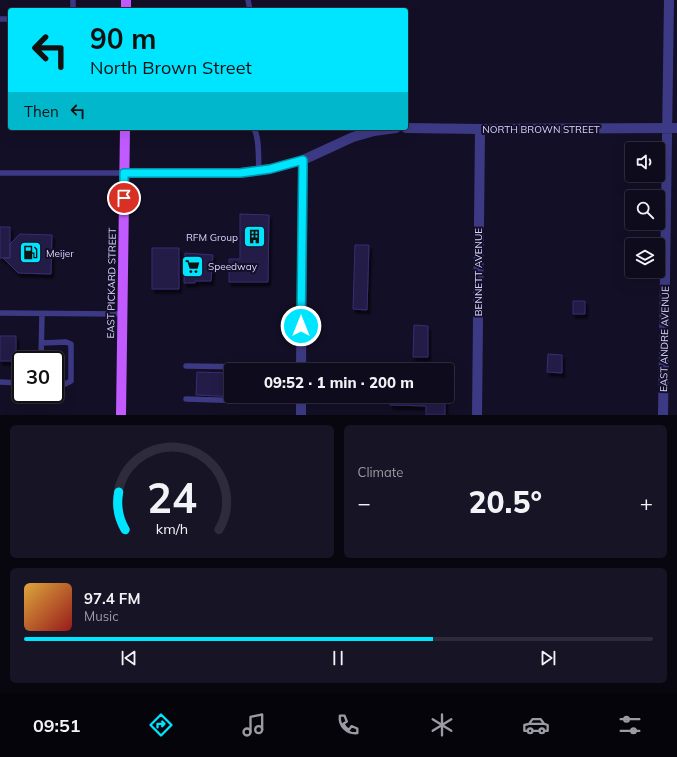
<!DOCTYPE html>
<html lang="en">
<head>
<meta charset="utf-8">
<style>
  :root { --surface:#0e0b1c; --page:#171425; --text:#f1f3f6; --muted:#9b9ba3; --line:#2e2b3b; --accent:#00e5ff }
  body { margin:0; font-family:Mulish,sans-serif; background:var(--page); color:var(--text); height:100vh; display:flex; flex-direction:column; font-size:15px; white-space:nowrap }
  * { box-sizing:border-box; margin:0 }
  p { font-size:13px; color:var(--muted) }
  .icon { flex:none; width:22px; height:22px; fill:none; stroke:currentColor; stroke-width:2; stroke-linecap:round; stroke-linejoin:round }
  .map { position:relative; height:415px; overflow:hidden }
  .side { display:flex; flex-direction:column; gap:10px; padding:10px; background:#08060f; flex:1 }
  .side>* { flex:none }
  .guide { position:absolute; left:8px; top:8px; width:400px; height:122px; border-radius:4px; box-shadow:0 4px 16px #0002,0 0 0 1px var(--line); background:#00e5ff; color:#111; overflow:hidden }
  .buttons { position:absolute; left:625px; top:142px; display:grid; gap:8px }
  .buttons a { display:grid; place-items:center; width:40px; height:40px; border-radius:4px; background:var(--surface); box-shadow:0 4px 16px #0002,0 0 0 1px var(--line); font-size:20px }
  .speed { position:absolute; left:12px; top:351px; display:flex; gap:8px; font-size:20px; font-weight:700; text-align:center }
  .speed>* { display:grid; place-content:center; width:52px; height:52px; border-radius:50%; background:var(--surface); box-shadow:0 4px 16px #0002,0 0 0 1px var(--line); line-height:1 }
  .speed .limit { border:2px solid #111; border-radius:6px; background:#fff; color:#111 }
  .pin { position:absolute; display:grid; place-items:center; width:34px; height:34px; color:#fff; margin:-17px; border:2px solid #fff; border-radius:50%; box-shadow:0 1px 4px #0007 }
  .me { position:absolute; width:44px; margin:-22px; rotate:0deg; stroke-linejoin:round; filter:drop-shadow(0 0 3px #0008) }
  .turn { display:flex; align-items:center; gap:14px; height:84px; padding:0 16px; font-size:18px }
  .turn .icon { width:52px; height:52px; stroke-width:2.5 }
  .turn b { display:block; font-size:28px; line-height:34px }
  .then { display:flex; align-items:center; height:38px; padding:0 16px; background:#0003; gap:8px; font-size:15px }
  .big { font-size:30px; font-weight:800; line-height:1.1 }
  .side .widget { flex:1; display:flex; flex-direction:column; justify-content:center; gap:6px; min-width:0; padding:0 14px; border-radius:6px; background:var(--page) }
  .side .dial { align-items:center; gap:0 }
  .dial svg { height:104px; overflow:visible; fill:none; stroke:var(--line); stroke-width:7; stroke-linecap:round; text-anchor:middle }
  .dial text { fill:var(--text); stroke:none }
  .song { display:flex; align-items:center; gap:12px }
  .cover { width:48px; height:48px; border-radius:6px; background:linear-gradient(135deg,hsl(40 70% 55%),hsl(0 70% 35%)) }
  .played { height:4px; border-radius:2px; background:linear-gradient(90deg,var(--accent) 65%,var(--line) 65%) }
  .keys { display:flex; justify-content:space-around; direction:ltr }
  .heat { display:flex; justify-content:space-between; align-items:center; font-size:22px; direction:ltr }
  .side .tiles { flex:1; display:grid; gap:10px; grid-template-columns:1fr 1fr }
  .widget:last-child { grid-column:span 2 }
  .trip { position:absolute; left:224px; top:363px; width:230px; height:40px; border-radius:4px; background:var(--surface); box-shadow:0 4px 16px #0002,0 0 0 1px var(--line); font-weight:800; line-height:40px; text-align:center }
  .tab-bar { display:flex; height:64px; justify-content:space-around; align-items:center; background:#06040b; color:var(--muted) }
  .tab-bar .icon { width:28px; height:28px }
  .tab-bar .selected { color:var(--accent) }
  .tab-bar b { font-size:18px; color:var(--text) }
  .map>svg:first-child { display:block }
</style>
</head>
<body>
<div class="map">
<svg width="677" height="415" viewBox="0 0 677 415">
  <defs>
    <filter id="shadow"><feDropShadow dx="2.5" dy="4" stdDeviation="1" flood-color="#0009"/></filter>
  </defs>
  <rect width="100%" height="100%" fill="#130f26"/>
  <path fill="#241b47" stroke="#3b2d73" filter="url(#shadow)" d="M240,214L269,215L268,282H229V259H240Z
    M0,227H10V258H0Z
    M20,234L52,235L51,274L18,273L3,258H10V244Z
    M355,245H369L367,310L353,309Z
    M152,248H179V289H152Z
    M185,253L213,255L211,281H195V283H184Z
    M573,301H585V314H573Z
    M414,325L428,326V357H413Z
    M0,336H16V361H0Z
    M548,354L562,355V373L547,372Z
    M197,372L231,373V396L238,397L196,395Z
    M390,396H445V415H426V406L390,405Z"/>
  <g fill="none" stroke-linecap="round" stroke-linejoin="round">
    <path stroke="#3d3a85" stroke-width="5.5" d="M248,0L250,10
      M73,10V0
      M0,19H10
      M253,128C260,135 258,160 259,171
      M0,173H124
      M0,313L122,314
      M42,343L66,342L71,344V381L65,384H55
      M41,360L42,314
      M186,366L254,367L256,370
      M0,382L21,383
      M186,399L250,401L260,396"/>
    <path stroke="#3d3a85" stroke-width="10" d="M406,128L480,129L677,128
      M124,173H240L270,169L303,160L353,137L374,131L396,128
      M301,370L303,160
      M301,415V396
      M477,415L480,129
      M663,415L669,0"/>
    <path stroke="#c25bff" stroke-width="10" d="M126,10V0
      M121,415L125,128"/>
  </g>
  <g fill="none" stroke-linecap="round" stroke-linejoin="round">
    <defs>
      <path id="route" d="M124,198V173H240L270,169L303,160L301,326"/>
    </defs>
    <use href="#route" stroke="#0095a6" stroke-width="10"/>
    <use href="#route" stroke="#00e5ff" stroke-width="7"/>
  </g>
  <defs>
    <symbol id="building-square" viewBox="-11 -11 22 22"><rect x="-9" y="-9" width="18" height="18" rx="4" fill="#00e5ff" stroke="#130f26"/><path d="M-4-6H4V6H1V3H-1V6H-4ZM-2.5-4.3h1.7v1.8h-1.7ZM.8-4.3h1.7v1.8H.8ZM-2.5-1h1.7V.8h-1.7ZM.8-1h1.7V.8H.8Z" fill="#111"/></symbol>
    <symbol id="fuel-square" viewBox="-11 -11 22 22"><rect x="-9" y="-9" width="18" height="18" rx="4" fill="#00e5ff" stroke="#130f26"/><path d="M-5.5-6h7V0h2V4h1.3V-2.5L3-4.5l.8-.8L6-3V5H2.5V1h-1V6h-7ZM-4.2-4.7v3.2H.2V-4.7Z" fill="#111"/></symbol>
    <symbol id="supermarket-square" viewBox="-11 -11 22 22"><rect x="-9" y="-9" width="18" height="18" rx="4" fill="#00e5ff" stroke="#130f26"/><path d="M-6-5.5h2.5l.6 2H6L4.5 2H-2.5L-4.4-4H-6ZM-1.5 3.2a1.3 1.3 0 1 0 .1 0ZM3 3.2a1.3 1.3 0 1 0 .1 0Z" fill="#111"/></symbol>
  </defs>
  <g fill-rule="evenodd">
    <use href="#building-square" x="242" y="224" width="25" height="25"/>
    <use href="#fuel-square" x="18" y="240" width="25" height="25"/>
    <use href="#supermarket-square" x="180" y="254" width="25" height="25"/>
  </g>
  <g text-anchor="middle" stroke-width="4" stroke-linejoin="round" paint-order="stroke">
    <g font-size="10" fill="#d9d4ff" stroke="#130f26">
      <text x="541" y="133">NORTH BROWN STREET</text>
      <text transform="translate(478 272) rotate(-90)" y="4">BENNETT AVENUE</text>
      <text transform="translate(111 283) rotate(-89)" y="4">EAST PICKARD STREET</text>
      <text transform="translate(664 339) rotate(-89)" y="4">EAST ANDRE AVENUE</text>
    </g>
    <g font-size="10" fill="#d9d4ff" stroke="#130f26" text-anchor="start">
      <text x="238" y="241" text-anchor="end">RFM Group</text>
      <text x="46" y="257">Meijer</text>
      <text x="208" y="270">Speedway</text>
    </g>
  </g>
</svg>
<div class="buttons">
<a><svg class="icon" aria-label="sound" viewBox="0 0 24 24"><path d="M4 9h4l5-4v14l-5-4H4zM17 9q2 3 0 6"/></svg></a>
<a><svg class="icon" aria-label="search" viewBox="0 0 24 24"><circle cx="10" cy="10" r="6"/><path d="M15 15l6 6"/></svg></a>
<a><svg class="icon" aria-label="layers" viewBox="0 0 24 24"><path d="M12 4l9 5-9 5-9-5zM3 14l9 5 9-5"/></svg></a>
</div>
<div class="speed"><div class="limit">30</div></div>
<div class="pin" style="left:124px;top:198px;background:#d93025"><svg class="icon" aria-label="arrive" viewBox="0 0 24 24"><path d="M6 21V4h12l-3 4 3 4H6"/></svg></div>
<svg class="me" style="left:301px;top:326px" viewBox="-20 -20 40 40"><circle r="17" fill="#00e5ff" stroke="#fff" stroke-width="3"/><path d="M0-11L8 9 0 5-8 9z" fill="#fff"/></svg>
<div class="trip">09:52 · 1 min · 200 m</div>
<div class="guide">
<div class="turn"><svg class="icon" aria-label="left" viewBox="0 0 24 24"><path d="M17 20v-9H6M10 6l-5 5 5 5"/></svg><div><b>90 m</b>North Brown Street</div></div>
<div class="then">Then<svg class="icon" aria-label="left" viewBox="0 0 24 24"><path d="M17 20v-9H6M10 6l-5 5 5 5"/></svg></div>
</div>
</div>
<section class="side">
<div class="tiles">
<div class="widget dial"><svg viewBox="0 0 100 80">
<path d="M14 69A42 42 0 1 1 86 69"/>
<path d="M14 69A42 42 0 0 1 9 40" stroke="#00e5ff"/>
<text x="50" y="56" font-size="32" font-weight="700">24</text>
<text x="50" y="72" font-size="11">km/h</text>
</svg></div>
<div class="widget"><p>Climate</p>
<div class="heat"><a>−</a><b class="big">20.5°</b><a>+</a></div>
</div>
<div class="widget">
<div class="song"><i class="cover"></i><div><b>97.4 FM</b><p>Music</p></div></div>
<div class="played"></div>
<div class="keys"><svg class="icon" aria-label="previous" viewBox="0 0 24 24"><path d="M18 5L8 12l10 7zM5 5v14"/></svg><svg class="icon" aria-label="pause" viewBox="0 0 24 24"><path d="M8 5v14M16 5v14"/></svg><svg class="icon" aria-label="next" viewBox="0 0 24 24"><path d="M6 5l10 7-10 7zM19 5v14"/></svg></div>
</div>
</div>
</section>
<nav class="tab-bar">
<b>09:51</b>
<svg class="icon selected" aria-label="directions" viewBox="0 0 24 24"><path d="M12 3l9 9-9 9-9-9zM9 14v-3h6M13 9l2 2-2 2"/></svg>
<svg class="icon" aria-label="music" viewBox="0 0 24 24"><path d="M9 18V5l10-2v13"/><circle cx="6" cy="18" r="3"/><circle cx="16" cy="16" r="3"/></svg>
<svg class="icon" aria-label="phone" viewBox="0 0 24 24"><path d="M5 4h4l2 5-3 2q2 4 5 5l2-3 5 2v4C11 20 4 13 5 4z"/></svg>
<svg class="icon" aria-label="climate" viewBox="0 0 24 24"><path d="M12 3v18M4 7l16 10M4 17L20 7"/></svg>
<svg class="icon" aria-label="car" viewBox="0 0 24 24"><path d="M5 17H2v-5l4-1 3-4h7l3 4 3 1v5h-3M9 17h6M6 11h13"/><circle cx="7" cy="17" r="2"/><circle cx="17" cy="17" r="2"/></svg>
<svg class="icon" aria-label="filters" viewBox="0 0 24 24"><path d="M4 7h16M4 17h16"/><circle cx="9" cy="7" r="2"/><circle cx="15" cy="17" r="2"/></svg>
</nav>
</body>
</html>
